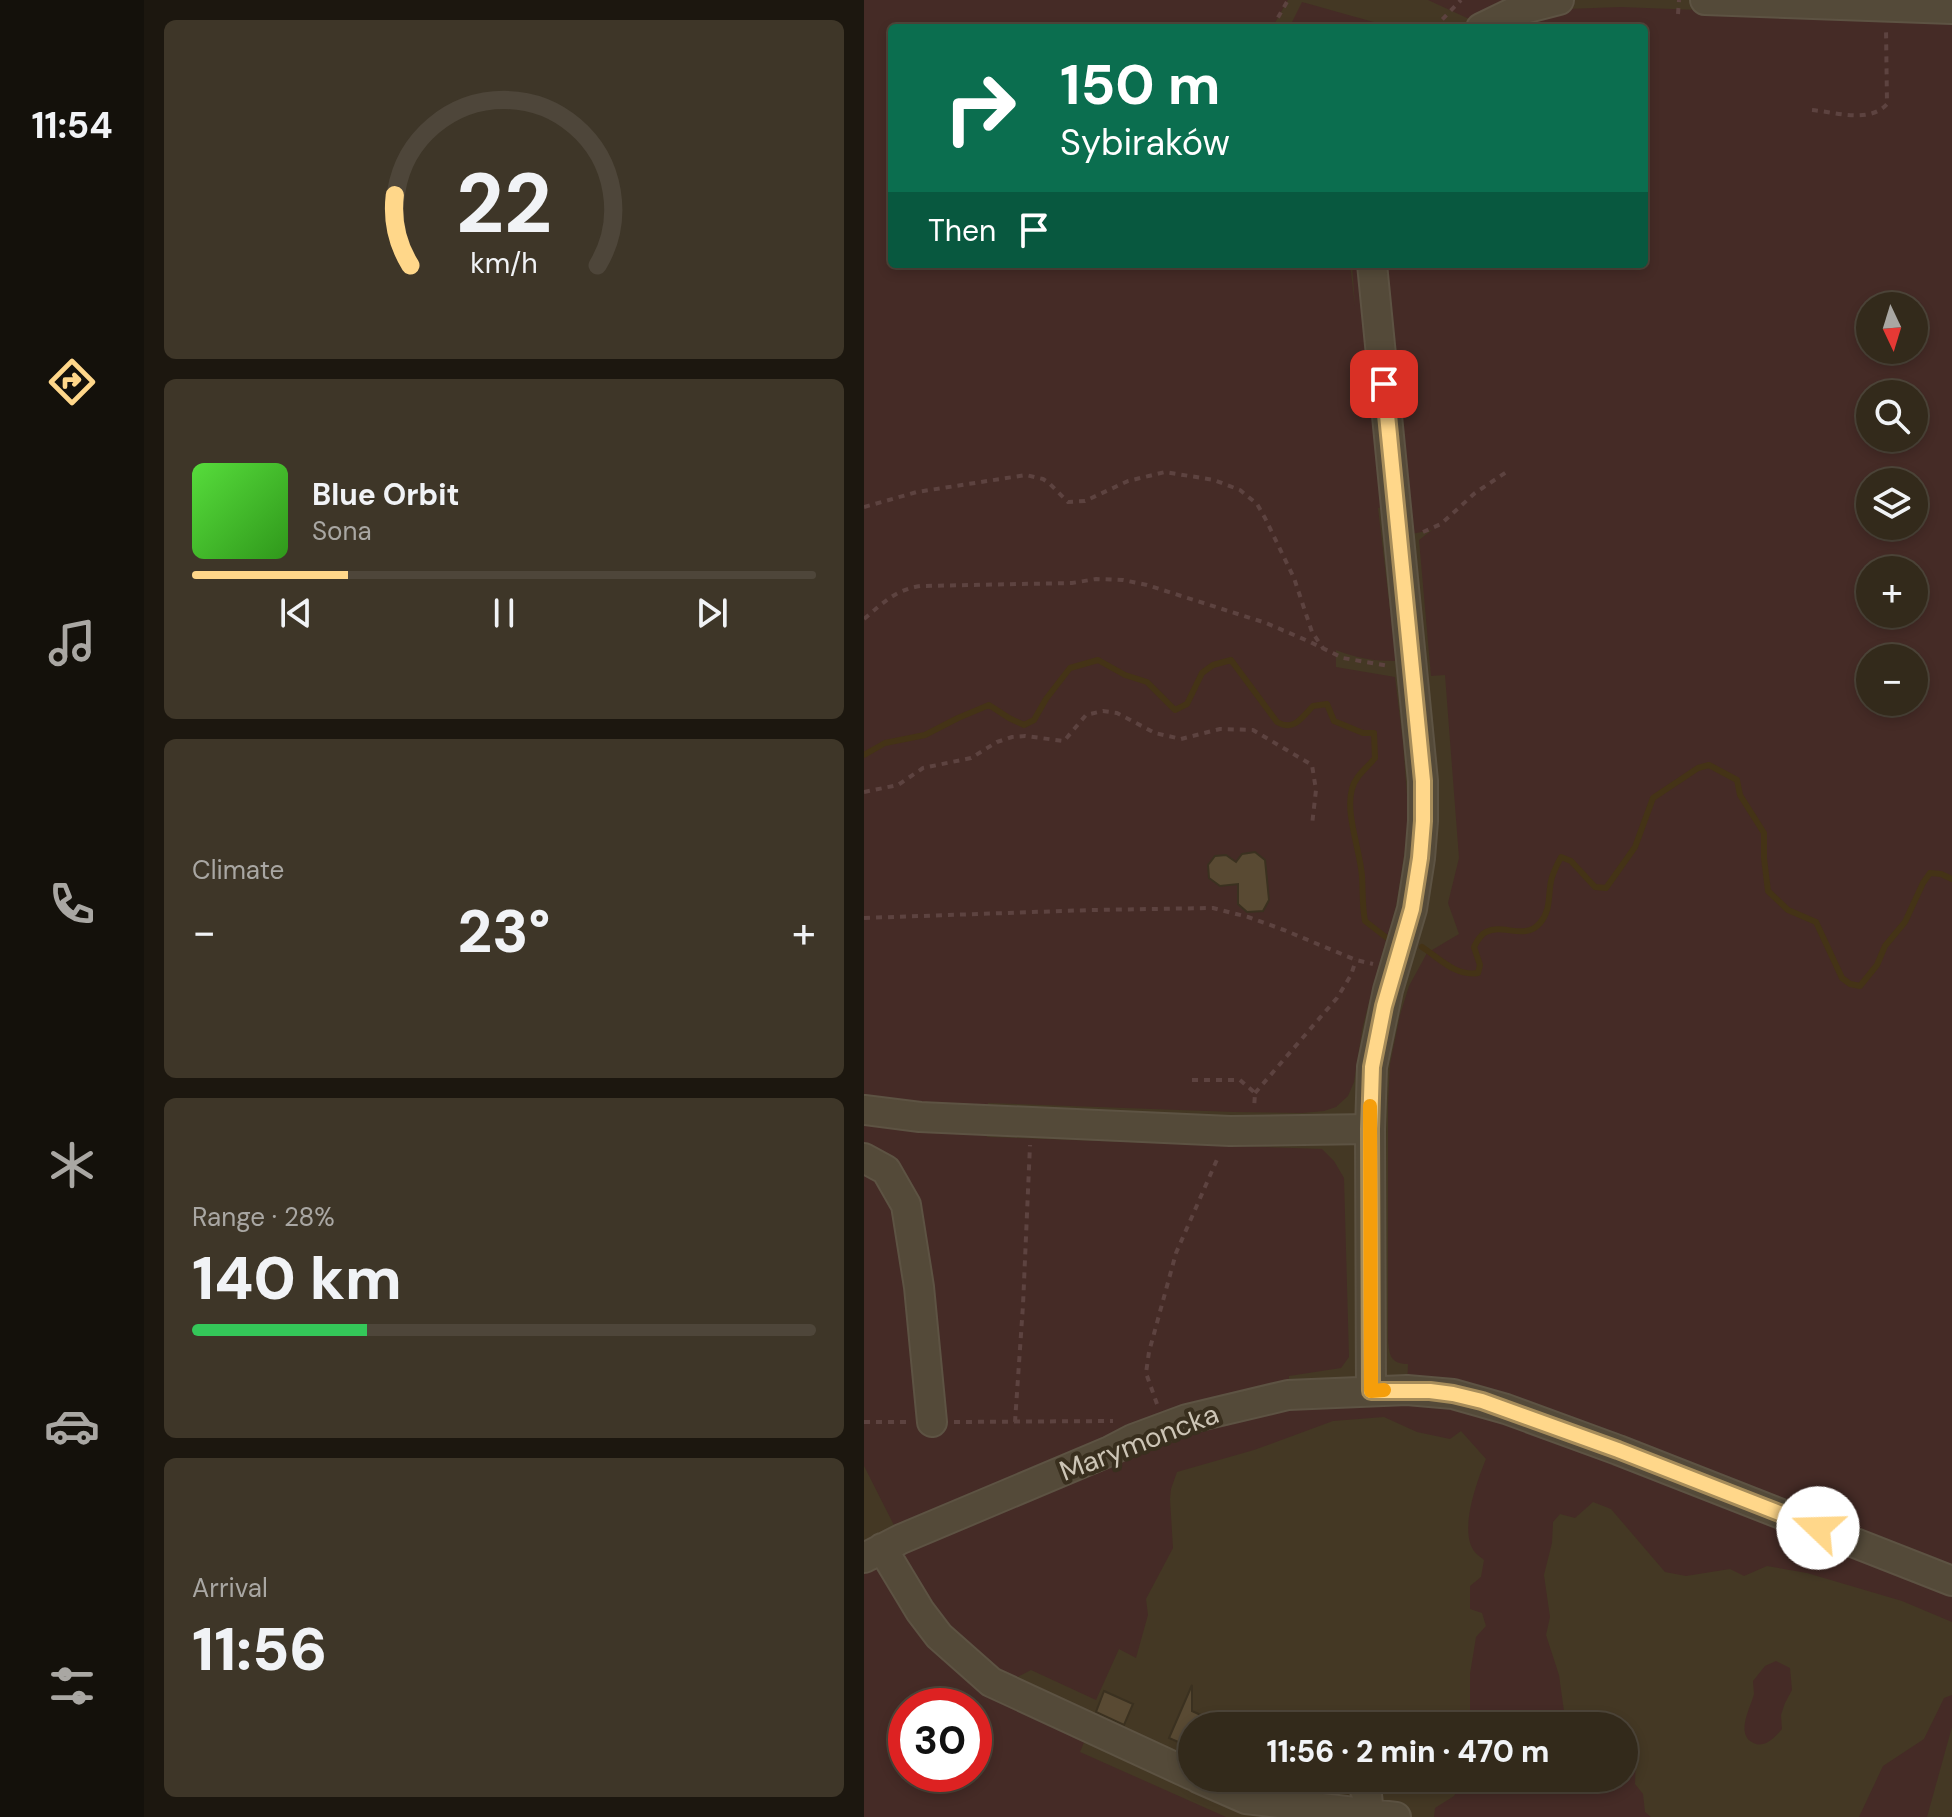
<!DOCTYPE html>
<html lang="en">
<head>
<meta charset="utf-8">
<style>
  :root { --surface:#332a1b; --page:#3e3628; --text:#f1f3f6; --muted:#a9a7a3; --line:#4e463a; --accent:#ffd78a }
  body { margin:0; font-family:"DM Sans",sans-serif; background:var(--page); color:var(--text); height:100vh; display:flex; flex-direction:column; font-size:30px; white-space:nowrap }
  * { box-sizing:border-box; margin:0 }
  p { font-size:26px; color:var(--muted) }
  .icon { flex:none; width:44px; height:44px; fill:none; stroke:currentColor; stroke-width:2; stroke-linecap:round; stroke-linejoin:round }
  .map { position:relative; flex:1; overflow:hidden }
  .panel { display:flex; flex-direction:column; gap:20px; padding:20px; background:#1c170f; width:720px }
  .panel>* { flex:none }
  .banner { position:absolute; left:24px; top:24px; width:760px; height:244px; border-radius:8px; box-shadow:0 4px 12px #0003,0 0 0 2px var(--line); background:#0b6e4f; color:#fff; overflow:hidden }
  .needle { width:52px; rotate:176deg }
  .tools { position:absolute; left:992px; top:292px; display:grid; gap:16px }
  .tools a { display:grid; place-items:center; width:72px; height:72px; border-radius:50%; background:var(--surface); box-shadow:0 4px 12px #0003,0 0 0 2px var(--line); font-size:40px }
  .speed { position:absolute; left:24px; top:1688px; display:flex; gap:16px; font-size:40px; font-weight:700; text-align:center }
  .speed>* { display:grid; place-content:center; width:104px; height:104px; border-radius:50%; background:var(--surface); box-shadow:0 4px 12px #0003,0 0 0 2px var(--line); line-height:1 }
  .speed .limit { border:12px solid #d22; background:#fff; color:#111 }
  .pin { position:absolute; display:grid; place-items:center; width:68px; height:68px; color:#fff; margin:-34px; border-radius:16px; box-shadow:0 4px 12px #0006 }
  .me { position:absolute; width:88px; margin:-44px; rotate:291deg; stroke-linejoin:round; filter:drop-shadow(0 0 6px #0008) }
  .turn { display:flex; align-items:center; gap:28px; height:168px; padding:0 40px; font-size:36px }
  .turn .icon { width:104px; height:104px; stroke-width:2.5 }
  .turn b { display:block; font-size:56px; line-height:68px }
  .then { display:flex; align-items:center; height:76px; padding:0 40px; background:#0003; gap:16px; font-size:30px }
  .big { font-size:60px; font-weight:800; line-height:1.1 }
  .panel .card { flex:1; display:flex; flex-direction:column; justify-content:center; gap:12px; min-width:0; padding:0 28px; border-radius:12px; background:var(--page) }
  .panel .dial { align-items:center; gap:0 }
  .dial svg { height:208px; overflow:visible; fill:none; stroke:var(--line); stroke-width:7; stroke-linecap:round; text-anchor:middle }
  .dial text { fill:var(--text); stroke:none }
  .song { display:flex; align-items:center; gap:24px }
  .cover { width:96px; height:96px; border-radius:12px; background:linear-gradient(135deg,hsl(110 70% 55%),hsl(110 70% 35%)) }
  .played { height:8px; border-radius:4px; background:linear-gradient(90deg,var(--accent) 25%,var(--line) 25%) }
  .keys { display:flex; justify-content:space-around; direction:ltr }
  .heat { display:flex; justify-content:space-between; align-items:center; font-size:44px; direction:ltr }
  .charge { height:12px; border-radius:6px; background:linear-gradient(90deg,#34c759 28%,var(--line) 0) }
  .trip { position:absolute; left:314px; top:1712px; width:460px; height:80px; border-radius:40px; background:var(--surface); box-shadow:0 4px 12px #0003,0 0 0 2px var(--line); font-weight:800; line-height:80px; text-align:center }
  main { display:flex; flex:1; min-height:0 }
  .tabs { display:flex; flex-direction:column; width:144px; justify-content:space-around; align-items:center; background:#14110b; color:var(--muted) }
  .tabs .icon { width:56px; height:56px }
  .tabs .current { color:var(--accent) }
  .tabs b { font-size:36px; color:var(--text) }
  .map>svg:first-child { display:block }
</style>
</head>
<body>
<main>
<nav class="tabs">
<b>11:54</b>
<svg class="icon current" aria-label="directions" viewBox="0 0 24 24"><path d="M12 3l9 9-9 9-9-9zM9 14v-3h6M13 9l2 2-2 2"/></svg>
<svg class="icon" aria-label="music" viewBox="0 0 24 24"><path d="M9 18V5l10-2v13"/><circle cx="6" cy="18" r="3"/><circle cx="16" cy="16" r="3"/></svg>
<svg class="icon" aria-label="phone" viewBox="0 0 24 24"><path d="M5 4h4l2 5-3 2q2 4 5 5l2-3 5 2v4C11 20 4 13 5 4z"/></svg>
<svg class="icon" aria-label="climate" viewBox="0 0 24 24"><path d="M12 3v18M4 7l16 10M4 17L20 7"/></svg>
<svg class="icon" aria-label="car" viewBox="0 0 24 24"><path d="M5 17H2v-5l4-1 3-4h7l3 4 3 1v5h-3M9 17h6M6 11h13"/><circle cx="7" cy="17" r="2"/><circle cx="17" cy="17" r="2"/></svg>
<svg class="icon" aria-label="filters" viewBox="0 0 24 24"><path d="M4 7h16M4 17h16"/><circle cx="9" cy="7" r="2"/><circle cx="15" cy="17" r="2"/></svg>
</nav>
<section class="panel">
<div class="card dial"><svg viewBox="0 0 100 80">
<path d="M14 69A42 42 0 1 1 86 69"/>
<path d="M14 69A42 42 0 0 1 8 42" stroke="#ffd78a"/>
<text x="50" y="56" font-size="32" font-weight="700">22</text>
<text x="50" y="72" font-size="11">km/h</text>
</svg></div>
<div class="card">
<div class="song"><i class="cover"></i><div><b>Blue Orbit</b><p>Sona</p></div></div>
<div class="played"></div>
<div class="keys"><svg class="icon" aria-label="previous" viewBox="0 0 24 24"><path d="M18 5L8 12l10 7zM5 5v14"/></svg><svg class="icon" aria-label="pause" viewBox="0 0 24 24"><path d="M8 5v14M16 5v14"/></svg><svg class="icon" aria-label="next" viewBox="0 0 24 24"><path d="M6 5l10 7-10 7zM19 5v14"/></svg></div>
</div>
<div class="card"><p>Climate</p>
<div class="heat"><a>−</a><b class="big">23°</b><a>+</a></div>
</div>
<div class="card"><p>Range · 28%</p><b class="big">140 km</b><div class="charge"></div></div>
<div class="card"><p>Arrival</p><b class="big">11:56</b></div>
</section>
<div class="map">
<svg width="1088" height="1817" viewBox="0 0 1088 1817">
  <rect width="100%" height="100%" fill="#443824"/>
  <path fill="#452b26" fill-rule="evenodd" d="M0,0H424L408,28H28V264H486L491,306L488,264H498L522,506L514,508L532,661C510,661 491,658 472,650V667L531,677L539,743L544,809L542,843L532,906L510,982L498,1030L490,1082L484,1096L472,1107L460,1111L438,1113L370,1112L124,1103L123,1137L458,1149L470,1161L480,1178L485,1357L477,1368L425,1376L424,1394L543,1390L544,1364C526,1364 525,1354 524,1339V1104L526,1064L536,1015L545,986L563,953L595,934L584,903L595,858L581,675L567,676L555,540L568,530L547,534L518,264H780V28H638L702,9L757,7L1088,20V1622L1038,1601L943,1573L903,1566L880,1576L866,1569L822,1576L801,1572L747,1509L729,1502L711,1518L696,1514L689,1522L688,1543L680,1575L686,1617L682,1635L695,1675L702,1726H606V1674L612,1637L622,1626L618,1613L606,1609V1586L617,1577L620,1560C617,1557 613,1555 610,1551C595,1530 613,1481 622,1459L597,1431L586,1439L553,1432L520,1417L469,1421L390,1450L313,1472L307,1489L306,1499L309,1548L282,1599L284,1615L272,1658L255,1649L232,1700L167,1670L136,1686L226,1728L216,1752L362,1817H0V1558L37,1539L0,1466ZM1006,306H1050V350H1006ZM1006,394H1050V438H1006ZM1006,482H1050V526H1006ZM1006,570H1050V614H1006ZM1006,658H1050V702H1006ZM42,1706H110V1774H42Z
    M564,0H657L610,18H603Z
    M438,2L531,28H425Z
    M912,1661L926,1668L928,1690L921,1703L917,1715L918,1729C912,1736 903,1747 892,1744C869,1737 887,1707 890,1694C890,1692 889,1683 889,1681L901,1666Z
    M1088,1695V1727L1063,1817H995L1019,1766L1060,1739L1080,1698Z
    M760,1735L772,1748L771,1784L779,1794L781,1812L787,1817H570L571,1808L590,1796L601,1778H760Z"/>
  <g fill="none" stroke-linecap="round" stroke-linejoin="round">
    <path stroke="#443316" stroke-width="6" d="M0,755L21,743L61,735L94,718L125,705L145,718L160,725L170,720L182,699L206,668L234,660L261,675L283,682L311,710L323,704L338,673L349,665L367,660L413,722C430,732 438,717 449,706L463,704L470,721L499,733H510L511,758C503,768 491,776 488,789C481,813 496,850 498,876C499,891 498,905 501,921L523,938
      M558,947C575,958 592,977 614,973L616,965L610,947C613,941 616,935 622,932C639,923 661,941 676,923C687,910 684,896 687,881C689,872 693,865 697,857L707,861L731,887L742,888L771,847L789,798L834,768L845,765L873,780L876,795L900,833V858L904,891L924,910L952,922L978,978L986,984L996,986L1013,965L1021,946L1041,922L1059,883L1066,873L1077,874L1088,879"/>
  </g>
  <path fill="#594a33" stroke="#3b3120" stroke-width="2" d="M391,852L401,860L405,900L399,911L383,912L374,904V884L356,886L345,878L344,865L351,856L362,855L372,862L378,854Z
    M328,1685V1711L361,1726H328V1748L305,1738Z
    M240,1691L269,1704L260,1725L232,1712Z"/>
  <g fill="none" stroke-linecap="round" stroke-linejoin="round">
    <defs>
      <path id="minor" d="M841,0L1088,9
        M617,28L652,11L695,0
        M0,1110L56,1117L366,1131L506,1129
        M0,1158L22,1170L42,1205L55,1287L68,1422
        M507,1391L506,1129L508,1067L524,990L548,909L556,858L559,821V781L508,264
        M18,1548L56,1611L75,1636L127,1682L328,1775
        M0,1558L37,1539L246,1451L269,1439L323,1419L424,1395L543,1390L589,1394L642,1409L754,1450L1088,1581
        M334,1778L382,1799L532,1817
        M496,1778L503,1795L505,1814
        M436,1805L443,1778"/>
    </defs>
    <use href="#minor" stroke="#5d5343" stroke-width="32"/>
    <path stroke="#5d4340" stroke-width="4" stroke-dasharray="6 6" stroke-linecap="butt" d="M814,14L815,0
      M408,28L424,0
      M570,28L597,0
      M948,110C971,112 1005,124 1023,104L1022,28
      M0,507L53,492L162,475L179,479L185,483L204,502L221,501L264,481L301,472L350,480L376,490L393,504L401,518L430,578L448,632L459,648
      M559,532L577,524L611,493L644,471
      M0,619C19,603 31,590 56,586L208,583L232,579L259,580L283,585L402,623L444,641L479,658L525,666
      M0,792L34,785L59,768L107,758L133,742L148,737L161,736L200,741L222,715L239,711L253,713L291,733L317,739L356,729L389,730L448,765L452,790L448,825
      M0,918L227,910L349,908L384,917L420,930L492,960L509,964
      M328,1080H376L391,1093L390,1109
      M391,1093L473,998L487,975L492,960
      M293,1404L282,1373L285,1352L312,1253L355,1155
      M0,1422H45
      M90,1422L249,1421
      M151,1422L159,1305L166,1145"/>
    <use href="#minor" stroke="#544a39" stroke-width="28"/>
  </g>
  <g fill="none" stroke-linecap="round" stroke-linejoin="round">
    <defs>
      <path id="route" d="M520,384L559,781V821L556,858L548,909L520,1006L508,1067L506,1129L507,1391H566L589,1394L618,1401L754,1450L954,1528"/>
    </defs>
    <use href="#route" stroke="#a68c5a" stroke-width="20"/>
    <use href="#route" stroke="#ffd78a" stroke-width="14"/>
    <path stroke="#f59e0b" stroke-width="14" d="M506,1106L507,1391L520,1390"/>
  </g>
  <g text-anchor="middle" stroke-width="8" stroke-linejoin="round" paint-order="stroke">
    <g font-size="28" fill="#cdc5b6" stroke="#392f1e">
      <text transform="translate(275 1442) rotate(-21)" y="10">Marymoncka</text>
    </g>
  </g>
</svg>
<div class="tools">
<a><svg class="needle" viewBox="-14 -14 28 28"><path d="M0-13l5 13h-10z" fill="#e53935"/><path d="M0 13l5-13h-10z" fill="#a9a7a3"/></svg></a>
<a><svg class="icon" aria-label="search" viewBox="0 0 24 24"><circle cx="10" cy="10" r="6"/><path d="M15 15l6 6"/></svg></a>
<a><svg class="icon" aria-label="layers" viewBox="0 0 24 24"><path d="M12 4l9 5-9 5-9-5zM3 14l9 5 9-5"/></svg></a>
<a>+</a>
<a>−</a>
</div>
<div class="speed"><div class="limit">30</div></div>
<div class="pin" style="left:520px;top:384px;background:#d93025"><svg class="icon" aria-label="arrive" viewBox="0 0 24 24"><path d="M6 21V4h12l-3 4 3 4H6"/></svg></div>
<svg class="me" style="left:954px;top:1528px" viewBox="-20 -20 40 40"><circle r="19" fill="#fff"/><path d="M0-13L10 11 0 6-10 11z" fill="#ffd78a"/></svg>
<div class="trip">11:56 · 2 min · 470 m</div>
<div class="banner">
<div class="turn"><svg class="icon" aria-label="right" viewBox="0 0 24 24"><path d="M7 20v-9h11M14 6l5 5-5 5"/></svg><div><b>150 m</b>Sybiraków</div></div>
<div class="then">Then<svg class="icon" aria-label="arrive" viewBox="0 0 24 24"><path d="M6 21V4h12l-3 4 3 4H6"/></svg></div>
</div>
</div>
</main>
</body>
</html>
